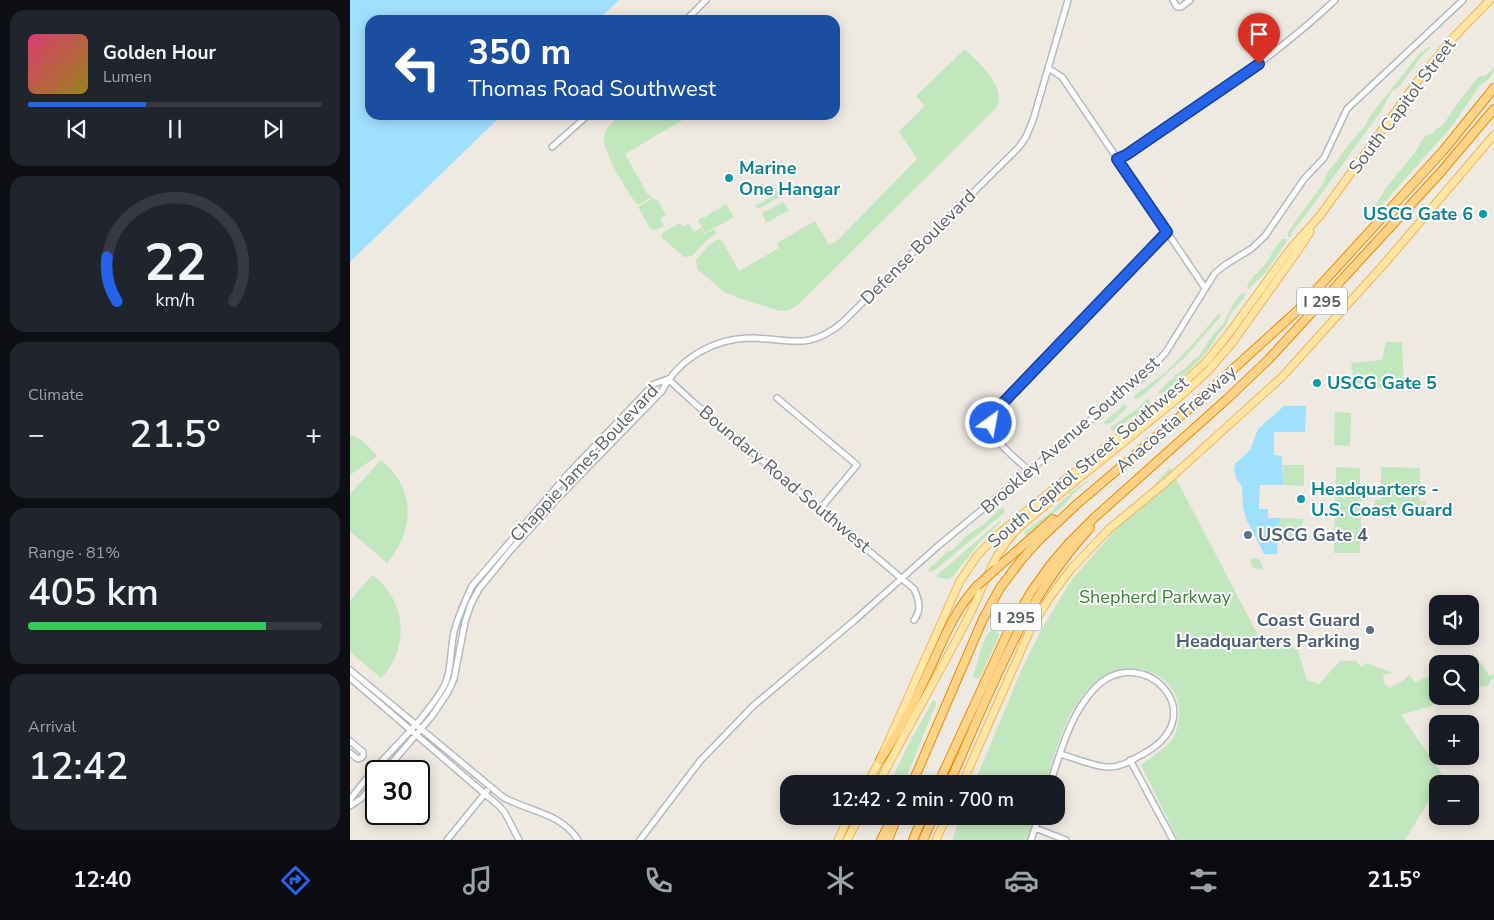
<!DOCTYPE html>
<html lang="en">
<head>
<meta charset="utf-8">
<style>
  :root { --surface:#171b24; --page:#20242c; --text:#f1f3f6; --muted:#9ea1a6; --line:#363941; --accent:#2563eb }
  body { margin:0; font-family:"Nunito Sans",sans-serif; background:var(--page); color:var(--text); height:100vh; display:flex; flex-direction:column; font-size:19px; white-space:nowrap }
  * { box-sizing:border-box; margin:0 }
  p { font-size:16px; color:var(--muted) }
  .icon { flex:none; width:28px; height:28px; fill:none; stroke:currentColor; stroke-width:2; stroke-linecap:round; stroke-linejoin:round }
  .map { position:relative; flex:1; overflow:hidden }
  .details { display:flex; flex-direction:column; gap:10px; padding:10px; background:#0d0f14; width:350px }
  .details>* { flex:none }
  .banner { position:absolute; left:15px; top:15px; width:475px; height:105px; border-radius:15px; box-shadow:0 2px 12px #0003; background:#1a4fa0; color:#fff; overflow:hidden }
  .tools { position:absolute; left:1079px; top:595px; display:grid; gap:10px }
  .tools a { display:grid; place-items:center; width:50px; height:50px; border-radius:10px; background:var(--surface); box-shadow:0 2px 12px #0003; font-size:25px }
  .speed { position:absolute; left:15px; top:760px; display:flex; gap:10px; font-size:25px; font-weight:700; text-align:center }
  .speed>* { display:grid; place-content:center; width:65px; height:65px; border-radius:50%; background:var(--surface); box-shadow:0 2px 12px #0003; line-height:1 }
  .speed .limit { border:2px solid #111; border-radius:8px; background:#fff; color:#111 }
  .pin { position:absolute; display:grid; place-items:center; width:42px; height:42px; color:#fff; margin:-51px -21px; border-radius:50% 50% 50% 0; rotate:-45deg; box-shadow:0 0 5px #0007 }
  .pin .icon { rotate:45deg }
  .me { position:absolute; width:55px; margin:-28px; rotate:32deg; stroke-linejoin:round; filter:drop-shadow(0 0 4px #0008) }
  .turn { display:flex; align-items:center; gap:18px; height:105px; padding:0 20px; font-size:22px }
  .turn .icon { width:65px; height:65px; stroke-width:2.5 }
  .turn b { display:block; font-size:35px; line-height:42px }
  .big { font-size:38px; font-weight:600; line-height:1.1 }
  .details .tile { flex:1; display:flex; flex-direction:column; justify-content:center; gap:8px; min-width:0; padding:0 18px; border-radius:15px; background:var(--page) }
  .details .dial { align-items:center; gap:0 }
  .dial svg { height:130px; overflow:visible; fill:none; stroke:var(--line); stroke-width:7; stroke-linecap:round; text-anchor:middle }
  .dial text { fill:var(--text); stroke:none }
  .song { display:flex; align-items:center; gap:15px }
  .cover { width:60px; height:60px; border-radius:8px; background:linear-gradient(135deg,hsl(340 70% 55%),hsl(50 70% 35%)) }
  .played { height:5px; border-radius:2px; background:linear-gradient(90deg,var(--accent) 40%,var(--line) 40%) }
  .keys { display:flex; justify-content:space-around; direction:ltr }
  .heat { display:flex; justify-content:space-between; align-items:center; font-size:28px; direction:ltr }
  .charge { height:8px; border-radius:4px; background:linear-gradient(90deg,#34c759 81%,var(--line) 0) }
  .trip { position:absolute; left:430px; top:775px; width:285px; height:50px; border-radius:15px; background:var(--surface); box-shadow:0 2px 12px #0003; font-weight:600; line-height:50px; text-align:center }
  .tab-bar { display:flex; height:80px; justify-content:space-around; align-items:center; background:#090b0e; color:var(--muted) }
  .tab-bar .icon { width:35px; height:35px }
  .tab-bar .active { color:var(--accent) }
  .tab-bar b { font-size:22px; color:var(--text) }
  main { display:flex; flex:1; min-height:0 }
  .map>svg:first-child { display:block }
</style>
</head>
<body>
<main>
<section class="details">
<div class="tile">
<div class="song"><i class="cover"></i><div><b>Golden Hour</b><p>Lumen</p></div></div>
<div class="played"></div>
<div class="keys"><svg class="icon" aria-label="previous" viewBox="0 0 24 24"><path d="M18 5L8 12l10 7zM5 5v14"/></svg><svg class="icon" aria-label="pause" viewBox="0 0 24 24"><path d="M8 5v14M16 5v14"/></svg><svg class="icon" aria-label="next" viewBox="0 0 24 24"><path d="M6 5l10 7-10 7zM19 5v14"/></svg></div>
</div>
<div class="tile dial"><svg viewBox="0 0 100 80">
<path d="M14 69A42 42 0 1 1 86 69"/>
<path d="M14 69A42 42 0 0 1 8 42" stroke="#2563eb"/>
<text x="50" y="56" font-size="32" font-weight="700">22</text>
<text x="50" y="72" font-size="11">km/h</text>
</svg></div>
<div class="tile"><p>Climate</p>
<div class="heat"><a>−</a><b class="big">21.5°</b><a>+</a></div>
</div>
<div class="tile"><p>Range · 81%</p><b class="big">405 km</b><div class="charge"></div></div>
<div class="tile"><p>Arrival</p><b class="big">12:42</b></div>
</section>
<div class="map">
<svg width="1144" height="840" viewBox="0 0 1144 840">
  <rect width="100%" height="100%" fill="#eeeae2"/>
  <path fill="#c2e6bd" d="M1079,47H1081L1071,57L1050,86L1042,91L1031,111L961,208L942,232L940,237H938V232L974,182L979,170L988,160L992,153L1011,130L1014,128L1020,116L1069,54Z
    M615,49C629,64 656,84 647,107L448,305L439,310L430,311L389,298L374,292L347,269L346,260L359,245L368,239L372,241L389,271L429,248L427,243L465,221L479,245L488,240L567,159L549,131L575,106L566,96Z
    M1144,68C1142,78 1138,80 1130,85L1102,126L1026,212L1013,225L1036,188L1066,151L1071,142L1075,136L1082,134L1086,129L1093,125L1107,104L1126,80L1130,76H1135Z
    M270,115H341L275,154L298,195L299,194L302,197L288,205C279,196 251,149 254,136C256,127 264,121 270,115Z
    M428,190L431,196L430,197L410,208H407L405,206L424,195V192Z
    M303,198L305,200L307,199L316,215L310,219L314,226L306,230L300,228L288,207Z
    M433,202L439,210L416,223L412,213Z
    M375,204L377,205L384,217L355,233L348,220L353,217L354,218L367,209L368,210Z
    M330,223L333,227L339,223L344,232L351,228L355,234L365,229L366,233L355,242L342,256L334,257L311,237L314,232Z
    M933,239H937V241L916,272L899,289L897,288C899,277 910,272 916,263C922,255 925,245 933,239Z
    M892,293L896,295L880,315L876,325L868,335L860,348L847,363L813,394L807,393L829,372L836,368L844,359L848,357L864,333L873,324L885,301Z
    M868,314H870L871,316L836,356L790,398L785,399L784,397L786,394L815,373L842,345Z
    M1036,342H1052L1054,388L1028,389L1005,387L1001,363L1032,360Z
    M798,398L800,402L796,407L764,431L761,430V427L787,409Z
    M774,404L777,407L776,409L761,423L755,424L754,422C759,416 768,412 774,404Z
    M985,412L1001,413L1000,446L984,445Z
    M0,435C13,439 18,446 27,456L0,475Z
    M31,460C66,488 65,530 37,563L0,531V494Z
    M933,465H954V486L933,485Z
    M820,467L909,637L934,641L948,651L957,680L969,684L990,661H1006L1011,667L1016,663L1043,673L1036,674L1033,677L1035,684L1039,688L1053,681L1059,675L1065,682L1080,676L1081,673H1087L1088,696H1097L1081,706L1051,715L1094,777L1090,784H1088L1087,788L1055,840H828L791,765C801,757 815,749 823,738C826,734 827,728 828,723C837,684 797,659 762,672C749,677 736,691 728,702C711,726 705,756 696,784H624L671,671L690,632L720,582Z
    M986,467L1010,468V487L1012,491L1010,553H984Z
    M1031,467L1070,468V501H1076V508H1063L1062,511L1032,510V506L1025,505V500L1031,499Z
    M740,479V480L727,490L713,506L675,536L674,532L702,511L721,492Z
    M652,507L655,510L654,513L585,570L581,572L578,570L581,566L585,564L596,552L603,550L616,536L634,524Z
    M930,518L953,519L952,539H929Z
    M651,520L650,523L630,542L603,576L598,579L587,577V575Z
    M903,558L909,559L914,570L904,568L900,562Z
    M22,575C57,600 60,648 31,678L0,652V601Z
    M643,626L647,628L649,636L631,676L628,679L625,678L623,675C628,664 629,652 634,641C636,634 641,634 641,627Z
    M1129,663L1133,665L1139,676L1144,674V678L1141,680L1138,686L1120,688V669Z
    M583,700L586,702V704L558,773L552,784H543V777L556,749Z
    M611,816H685L677,840H602Z"/>
  <path fill="#a0e0ff" d="M0,0H269L248,20H20V115H152L0,262Z
    M934,406H956L955,432H924V455L932,456L933,485H910L909,509H918V518H930L929,539H928L927,554H914L897,521L893,507L892,487L886,478L884,471L885,464L900,450L908,429Z"/>
  <g fill="none" stroke-linecap="round" stroke-linejoin="round">
    <defs>
      <path id="minor" d="M823,0L827,7H831L840,0
        M336,20L356,0
        M698,68L712,77L855,288
        M202,147L238,115
        M767,159L776,155C848,106 922,60 985,0
        M318,379L343,402L564,589C569,600 572,610 564,620
        M427,398L507,465L470,509
        M679,471C665,456 632,437 644,413L817,232
        M0,670L153,797C179,812 210,812 228,840
        M0,678L149,806L155,813L169,840
        M0,741L13,752V756L11,758L8,759L0,753
        M780,760L823,840
        M35,771L82,716L98,692L104,679L115,622L121,604L129,589L160,551L207,499L312,391C329,358 365,338 402,338C440,339 459,351 493,322L669,147L676,137L683,120L718,0
        M700,784C711,751 720,714 745,688C792,640 866,715 793,754C782,760 770,768 757,767C742,766 725,758 710,754
        M0,800C27,760 68,730 93,688C102,672 100,650 104,632C108,616 115,601 122,586L217,475L304,384L318,379
        M0,806L11,799L26,781
        M685,828L716,840
        M97,840L137,791
        M290,840L350,761L403,706L505,620L588,546L795,375L816,352L865,273L875,265L901,249L915,236L954,179L974,158L997,109L1113,0
        M681,840L689,816"/>
      <path id="major" d="M517,784L530,760L610,581L627,556L647,535L827,389L856,362L880,332L941,248L969,217L1072,75L1101,40L1140,0
        M528,784C557,729 588,675 617,620C635,585 644,548 675,522L832,395L859,370L882,343L947,252L960,232
        M612,784L681,628L700,597L721,569L759,529L816,482L932,377L1035,263L1144,135
        M488,840L499,816
        M497,840L510,816
        M586,840L597,816"/>
      <path id="highway" d="M646,569L703,519
        M530,760C546,736 561,710 573,683C590,649 601,614 627,586
        M562,784L633,619L650,588L672,559L690,539L726,505L847,402L947,311L1093,151L1144,88
        M588,784L658,632L681,592L701,564L719,543L744,518L877,399L918,360L1090,173L1144,109
        M599,784C639,695 672,601 740,528
        M531,840L543,816
        M538,840L546,820
        M563,840L573,816
        M573,840L584,816"/>
    </defs>
    <use href="#minor" stroke="#b5b9bd" stroke-width="8"/>
    <use href="#major" stroke="#f4b555" stroke-width="9"/>
    <use href="#highway" stroke="#ef8a00" stroke-width="10"/>
    <use href="#minor" stroke="#fff" stroke-width="5"/>
    <use href="#major" stroke="#ffe6a5" stroke-width="7"/>
    <use href="#highway" stroke="#ffd388" stroke-width="8"/>
    <defs>
      <path id="highway-bridge" d="M627,586L646,569"/>
    </defs>
    <use href="#highway-bridge" stroke="#ef8a00" stroke-width="10" stroke-linecap="butt"/>
    <use href="#highway-bridge" stroke="#ffd388" stroke-width="8"/>
  </g>
  <g fill="none" stroke-linecap="round" stroke-linejoin="round">
    <defs>
      <path id="route" d="M641,423L642,416L648,408L817,232L767,159L776,155L909,64"/>
    </defs>
    <use href="#route" stroke="#184099" stroke-width="12"/>
    <use href="#route" stroke="#2563eb" stroke-width="9"/>
  </g>
  <g fill="#0f9aa8" stroke="#fff" stroke-width="2">
    <circle cx="379" cy="178" r="5"/>
    <circle cx="1133" cy="214" r="5"/>
    <circle cx="967" cy="383" r="5"/>
    <circle cx="951" cy="499" r="5"/>
  </g>
  <g fill="#5c6f8a" stroke="#fff" stroke-width="2">
    <circle cx="898" cy="535" r="5"/>
    <circle cx="1020" cy="630" r="5"/>
  </g>
  <g text-anchor="middle" stroke-width="4" stroke-linejoin="round" paint-order="stroke">
    <g fill="#fff" stroke="#8c8f92" stroke-width="1">
      <rect x="947" y="287.5" width="50" height="27" rx="4"/>
      <rect x="641" y="603.5" width="50" height="27" rx="4"/>
    </g>
    <g font-size="16" font-weight="bold" fill="#5a5f63">
      <text x="972" y="307">I 295</text>
      <text x="666" y="623">I 295</text>
    </g>
    <g font-size="18" fill="#5a5f63" stroke="#fff">
      <text transform="translate(1052 106) rotate(-53)" y="6">South Capitol Street</text>
      <text transform="translate(568 247) rotate(-45)" y="6">Defense Boulevard</text>
      <text transform="translate(826 419) rotate(-41)" y="6">Anacostia Freeway</text>
      <text transform="translate(720 435) rotate(-41)" y="6">Brookley Avenue Southwest</text>
      <text transform="translate(738 462) rotate(-40)" y="6">South Capitol Street Southwest</text>
      <text transform="translate(234 463) rotate(-47)" y="6">Chappie James Boulevard</text>
      <text transform="translate(435 479) rotate(40)" y="6">Boundary Road Southwest</text>
    </g>
    <g font-size="18" font-weight="bold" fill="#0d838f" stroke="#fff" text-anchor="start">
      <text x="389" y="174">Marine<tspan x="389" dy="21">One Hangar</tspan></text>
      <text x="1123" y="220" text-anchor="end">USCG Gate 6</text>
      <text x="977" y="389">USCG Gate 5</text>
      <text x="961" y="495">Headquarters -<tspan x="961" dy="21">U.S. Coast Guard</tspan></text>
    </g>
    <g font-size="18" font-weight="bold" fill="#4e5e75" stroke="#fff" text-anchor="start">
      <text x="908" y="541">USCG Gate 4</text>
      <text x="1010" y="626" text-anchor="end">Coast Guard<tspan x="1010" dy="21">Headquarters Parking</tspan></text>
    </g>
    <g font-size="18" fill="#378332" stroke="#fff">
      <text x="805" y="603">Shepherd Parkway</text>
    </g>
  </g>
</svg>
<div class="tools">
<a><svg class="icon" aria-label="sound" viewBox="0 0 24 24"><path d="M4 9h4l5-4v14l-5-4H4zM17 9q2 3 0 6"/></svg></a>
<a><svg class="icon" aria-label="search" viewBox="0 0 24 24"><circle cx="10" cy="10" r="6"/><path d="M15 15l6 6"/></svg></a>
<a>+</a>
<a>−</a>
</div>
<div class="speed"><div class="limit">30</div></div>
<div class="pin" style="left:909px;top:64px;background:#d93025"><svg class="icon" aria-label="arrive" viewBox="0 0 24 24"><path d="M6 21V4h12l-3 4 3 4H6"/></svg></div>
<svg class="me" style="left:641px;top:423px" viewBox="-20 -20 40 40"><circle r="17" fill="#2563eb" stroke="#fff" stroke-width="3"/><path d="M0-11L8 9 0 5-8 9z" fill="#fff"/></svg>
<div class="trip">12:42 · 2 min · 700 m</div>
<div class="banner">
<div class="turn"><svg class="icon" aria-label="left" viewBox="0 0 24 24"><path d="M17 20v-9H6M10 6l-5 5 5 5"/></svg><div><b>350 m</b>Thomas Road Southwest</div></div>
</div>
</div>
</main>
<nav class="tab-bar">
<b>12:40</b>
<svg class="icon active" aria-label="directions" viewBox="0 0 24 24"><path d="M12 3l9 9-9 9-9-9zM9 14v-3h6M13 9l2 2-2 2"/></svg>
<svg class="icon" aria-label="music" viewBox="0 0 24 24"><path d="M9 18V5l10-2v13"/><circle cx="6" cy="18" r="3"/><circle cx="16" cy="16" r="3"/></svg>
<svg class="icon" aria-label="phone" viewBox="0 0 24 24"><path d="M5 4h4l2 5-3 2q2 4 5 5l2-3 5 2v4C11 20 4 13 5 4z"/></svg>
<svg class="icon" aria-label="climate" viewBox="0 0 24 24"><path d="M12 3v18M4 7l16 10M4 17L20 7"/></svg>
<svg class="icon" aria-label="car" viewBox="0 0 24 24"><path d="M5 17H2v-5l4-1 3-4h7l3 4 3 1v5h-3M9 17h6M6 11h13"/><circle cx="7" cy="17" r="2"/><circle cx="17" cy="17" r="2"/></svg>
<svg class="icon" aria-label="filters" viewBox="0 0 24 24"><path d="M4 7h16M4 17h16"/><circle cx="9" cy="7" r="2"/><circle cx="15" cy="17" r="2"/></svg>
<b>21.5°</b>
</nav>
</body>
</html>
